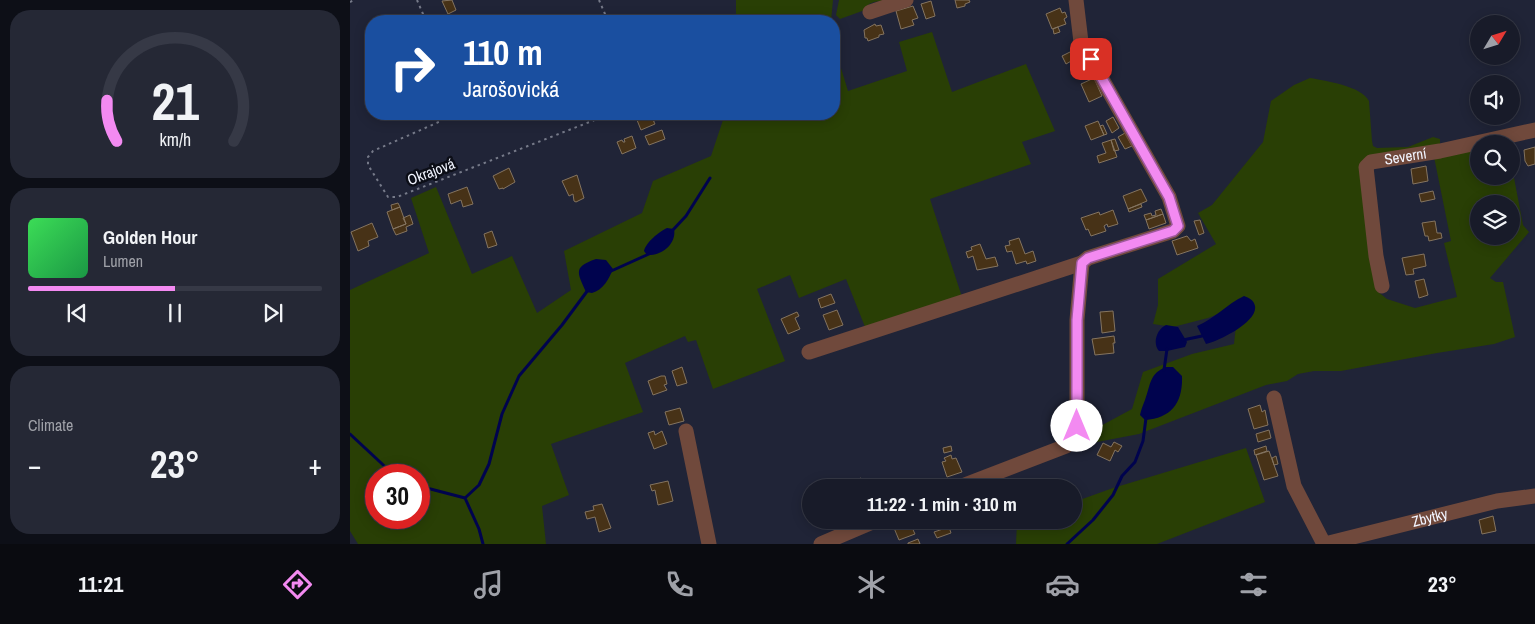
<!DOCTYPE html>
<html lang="en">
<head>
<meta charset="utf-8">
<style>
  :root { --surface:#181b29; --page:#252835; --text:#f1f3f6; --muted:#9fa1a8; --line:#363946; --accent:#f38af1 }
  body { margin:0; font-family:"Archivo Narrow",sans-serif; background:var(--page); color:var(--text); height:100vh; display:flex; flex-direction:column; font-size:19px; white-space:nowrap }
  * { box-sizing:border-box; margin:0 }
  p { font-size:16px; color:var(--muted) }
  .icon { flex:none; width:28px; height:28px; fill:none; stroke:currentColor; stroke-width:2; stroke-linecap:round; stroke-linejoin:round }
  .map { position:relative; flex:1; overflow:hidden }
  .sheet { display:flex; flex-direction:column; gap:10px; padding:10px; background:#0d0f17; width:350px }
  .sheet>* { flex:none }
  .banner { position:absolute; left:15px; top:15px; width:475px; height:105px; border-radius:20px; box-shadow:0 2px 12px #0003,0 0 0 1px var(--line); background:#1a4fa0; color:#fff; overflow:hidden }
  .needle { width:32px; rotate:52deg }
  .tools { position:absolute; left:1120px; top:15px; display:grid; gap:10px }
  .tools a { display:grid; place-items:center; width:50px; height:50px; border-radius:50%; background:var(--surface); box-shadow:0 2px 12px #0003,0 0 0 1px var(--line); font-size:25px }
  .speed { position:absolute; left:15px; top:464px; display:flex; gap:10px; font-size:25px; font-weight:700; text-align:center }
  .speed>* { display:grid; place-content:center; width:65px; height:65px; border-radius:50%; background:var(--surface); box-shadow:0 2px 12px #0003,0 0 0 1px var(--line); line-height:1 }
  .speed .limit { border:8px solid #d22; background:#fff; color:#111 }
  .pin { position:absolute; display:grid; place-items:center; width:42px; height:42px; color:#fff; margin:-21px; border-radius:10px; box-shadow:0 2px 8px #0006 }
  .me { position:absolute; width:55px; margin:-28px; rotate:0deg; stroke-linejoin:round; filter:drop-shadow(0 0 4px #0008) }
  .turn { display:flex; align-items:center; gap:18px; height:105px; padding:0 15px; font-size:22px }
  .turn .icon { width:65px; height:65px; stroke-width:2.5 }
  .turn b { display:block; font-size:35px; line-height:42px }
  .big { font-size:38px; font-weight:800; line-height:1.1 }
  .sheet .card { flex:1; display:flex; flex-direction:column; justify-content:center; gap:8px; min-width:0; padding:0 18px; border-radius:20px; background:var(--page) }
  .sheet .dial { align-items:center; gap:0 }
  .dial svg { height:130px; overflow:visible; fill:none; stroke:var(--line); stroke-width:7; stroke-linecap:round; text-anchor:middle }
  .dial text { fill:var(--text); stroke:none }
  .song { display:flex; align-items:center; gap:15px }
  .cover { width:60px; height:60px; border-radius:8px; background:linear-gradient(135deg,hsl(130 70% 55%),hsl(140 70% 35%)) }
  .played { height:5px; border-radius:2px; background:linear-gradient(90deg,var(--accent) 50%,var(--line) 50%) }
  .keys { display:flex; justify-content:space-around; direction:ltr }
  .heat { display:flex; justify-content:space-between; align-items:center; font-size:28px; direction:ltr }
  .trip { position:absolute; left:452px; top:479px; width:280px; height:50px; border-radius:25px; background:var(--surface); box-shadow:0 2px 12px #0003,0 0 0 1px var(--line); font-weight:800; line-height:50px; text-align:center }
  .dock { display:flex; height:80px; justify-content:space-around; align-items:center; background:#0a0b10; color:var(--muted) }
  .dock .icon { width:35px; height:35px }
  .dock .current { color:var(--accent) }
  .dock b { font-size:22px; color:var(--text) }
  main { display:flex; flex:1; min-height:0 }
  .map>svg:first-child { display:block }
</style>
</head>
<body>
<main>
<section class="sheet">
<div class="card dial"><svg viewBox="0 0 100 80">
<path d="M14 69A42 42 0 1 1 86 69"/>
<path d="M14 69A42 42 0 0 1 8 44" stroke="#f38af1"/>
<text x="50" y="56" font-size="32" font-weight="700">21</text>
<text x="50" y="72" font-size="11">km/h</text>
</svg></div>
<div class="card">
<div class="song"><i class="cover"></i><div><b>Golden Hour</b><p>Lumen</p></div></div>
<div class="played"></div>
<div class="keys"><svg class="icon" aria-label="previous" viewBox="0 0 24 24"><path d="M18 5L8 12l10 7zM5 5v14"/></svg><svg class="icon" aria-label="pause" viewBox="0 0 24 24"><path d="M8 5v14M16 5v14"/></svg><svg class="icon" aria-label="next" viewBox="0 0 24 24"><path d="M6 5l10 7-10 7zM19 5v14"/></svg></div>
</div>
<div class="card"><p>Climate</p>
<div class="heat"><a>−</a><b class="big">23°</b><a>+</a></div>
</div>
</section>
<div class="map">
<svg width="1185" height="544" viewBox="0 0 1185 544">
  <rect width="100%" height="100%" fill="#202437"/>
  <path fill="#293f05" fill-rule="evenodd" d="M386,0H483L481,21H386Z
    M489,0H537L524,2L519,4L515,10L490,19L486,15Z
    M582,32L602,92L676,64L705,131L672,142L681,164L580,199L613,300L517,332L496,279L449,298L440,275L407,289L435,361L363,389L346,340L338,342L335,336L275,363L293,412L201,444L219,495L192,506L196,544H8L0,531V290L79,253L61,198L86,187L122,274L162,256L187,313L221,290L214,251L292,213L303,181L361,156L374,117L373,114H484V45L498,91L557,71L549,42ZM26,475H69V518H26Z
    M960,78C977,81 1011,86 1019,101L1022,141L1023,146L1027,148L1058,147L1083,137L1090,139V147L1156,134L1158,144H1129V176H1161V162L1173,225L1179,232L1140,278L1146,282H1153L1165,337L1144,344L1087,353L991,371H964L948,374L937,381L916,385L789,434L726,446L732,436L782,409L793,372L842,354L884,344L888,306L858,318L823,327L803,324L808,305V279L866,244L848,213L862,205L913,142L921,101L944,85ZM1083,152L1101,241L1094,243L1107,297L1065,308L1037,299L1027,291L1015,158ZM1129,204H1161V236H1129Z
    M896,448L915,502L807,544H666L667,522L674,520H724V502L763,488Z"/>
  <path fill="#00034e" d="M317,228L324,229C327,244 311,256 297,255L294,251C296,242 309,232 317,228Z
    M246,259L256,260L263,269C259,279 253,290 242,293L236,292C227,272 223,267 246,259Z
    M894,296C899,298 904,300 905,306C908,322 869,341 856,344L847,326C864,319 877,304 894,296Z
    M816,325L828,327L837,342L835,347L817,351H809C802,343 807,329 816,325Z
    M816,367H823L832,376C833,402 822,418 795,420L790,415C791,410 793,405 795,400C801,384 799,374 816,367Z"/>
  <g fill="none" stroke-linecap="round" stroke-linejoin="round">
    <path stroke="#00034e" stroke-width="3" d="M321,232L336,216L360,178
      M259,272L299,254
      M833,340L852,336
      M814,370L817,349
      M0,434L44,475
      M69,486L115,498
      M133,544L129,529L115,498L129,485L139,464L152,414L169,376L212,325L238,290
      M717,544L743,520L763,495L772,476L785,462L793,441L796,418"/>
  </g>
  <path fill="#473217" stroke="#847460" d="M102,0L106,10L98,14L92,1Z
    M605,0H619L620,2L615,4V6L607,8Z
    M581,1L585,16L576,19L571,4Z
    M563,6L568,18L562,20L564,25L551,29L546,11Z
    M710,8L712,13L715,12L717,17L714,19L716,24L702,29L696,14Z
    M525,24L526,26L531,25L534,34L529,35V37L518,41L517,38H515L514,30Z
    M708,27L710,32L704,34L703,29Z
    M728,48L738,67L729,72L723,60L716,64L712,56Z
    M744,78L752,96L739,102L731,84Z
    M288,114H300L305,124L291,130L285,115Z
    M301,114H305L307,120L304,121Z
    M763,117L769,128L762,133L756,121Z
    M748,121L754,135L741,140L735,126Z
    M753,125L757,134L754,135L750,126Z
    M312,130L315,139L299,145L295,136Z
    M775,133L782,146L775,149L768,137Z
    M282,136L286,148L272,154L267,142L272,140L273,142H275L274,139Z
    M765,139L769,150L764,151L761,140Z
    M761,140L767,157L749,163L747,156L756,153L752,143Z
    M1185,147V164L1178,166L1175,161L1174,150Z
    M1076,166L1078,181L1063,184L1061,169Z
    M159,168L165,182L153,189V188L149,189L143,176Z
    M227,175L234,198L226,202L224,201L223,194L219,196L212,181Z
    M117,187L123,204L113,207L111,200L101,204L98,194Z
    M791,189L797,201L778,209L773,196Z
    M1083,191L1085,199L1071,202L1069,194Z
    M48,203L50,207L42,210L41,205Z
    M791,204L792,207L779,212L778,209Z
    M50,207L56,224L43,229L37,212Z
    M811,209L813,214L796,220L794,215L801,213L802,216L806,215L805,211Z
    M763,210L768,224L758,227L757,224L754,226L756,231L741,236L738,229L736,230L731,218L749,212L750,215Z
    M813,214L816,223L799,229L796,220Z
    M60,215L63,224L56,227L57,231L46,235L43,229L56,224L53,218Z
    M850,220L854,233L849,235L844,221Z
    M1085,221L1087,233H1091L1092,238L1079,241L1078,236H1075L1072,223Z
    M22,223L28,237L18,241L19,246L8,251L1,232Z
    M142,231L147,245L138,248L134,234Z
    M837,236L841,241L845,239L848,248L827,255L822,241Z
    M669,238L675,254L683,251L686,261L677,264L676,261L666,264L662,251L657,252L655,246L660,245L659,241Z
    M630,244L636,259L645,257L648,266L627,270L623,256L618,258L616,252L622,250L621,247Z
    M1074,254L1076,266L1063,269L1064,274L1056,275L1052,258Z
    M1074,279L1078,295L1069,298L1065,281Z
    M481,294L485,303L471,308L468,299Z
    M487,310L493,325L479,330L473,315Z
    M763,311L765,331L752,333L750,312Z
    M447,312L449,316L445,318L450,329L438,334L431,319Z
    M764,336L765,343H763L764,353L745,355L742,339Z
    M332,367L337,383L327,386L322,371Z
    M311,376H315L317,384L314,385L317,390L303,395L298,381Z
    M910,405L912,412L915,410L918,425L904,429L898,409Z
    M330,408L334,421L319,425L315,412Z
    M919,430L921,438L908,442L906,434Z
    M304,431L305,435L312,431L317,444L304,449L298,433Z
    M764,442L772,446L768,452L765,450L760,461L747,455L753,443L761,447Z
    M601,446L602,451L594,453L593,448Z
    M916,446L917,451L905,455L904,450Z
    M919,451L928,476L914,480L906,455Z
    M601,455L602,459L606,458L612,472L597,477L592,462L596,461L594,458Z
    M926,456L928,464L924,465L922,458Z
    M511,478L515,487L490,488L489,487Z
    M318,481L323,501L308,505L305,490L302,491L300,485Z
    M656,483L657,488H640Z
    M252,504L261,528L249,532L245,517L237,519L235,512L244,510L243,506Z
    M1143,516L1146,531L1132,534L1129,520Z
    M583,520H599L600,522L586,529Z
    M559,521L565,534L549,540L544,528Z
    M599,527L601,533L587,538L584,532Z
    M568,539L570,544H558V543Z"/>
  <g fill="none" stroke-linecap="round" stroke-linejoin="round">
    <path stroke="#767a89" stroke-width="2" stroke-dasharray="2.5 4" stroke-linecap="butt" d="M67,0L76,21
      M249,0L258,21
      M0,2L4,0
      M99,114L91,121L23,151L18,157V165L38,197H47L260,114"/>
    <g stroke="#70493c" stroke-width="15">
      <path d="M520,12L556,0"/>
      <path id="s1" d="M1032,286L1026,256L1016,167L1021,162L1090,151L1185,130"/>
      <path d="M459,352L732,263"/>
      <path d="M924,398L944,486L974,544"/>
      <path d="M336,431L359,544"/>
      <path d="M607,488L716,446L727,426V320L732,263L738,258L823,231L828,226L819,197L731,42L726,0"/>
      <path d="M471,544L527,520"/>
      <path id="s2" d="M975,544L1147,501L1185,496"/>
    </g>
  </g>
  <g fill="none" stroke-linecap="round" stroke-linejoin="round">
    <defs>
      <path id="route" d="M727,426V320L732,263L738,258L823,231L828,226L819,197L741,59"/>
    </defs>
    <use href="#route" stroke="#9e5a9d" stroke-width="12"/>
    <use href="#route" stroke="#f38af1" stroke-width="9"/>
  </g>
  <g text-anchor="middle" stroke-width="5" stroke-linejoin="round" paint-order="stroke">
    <g font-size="15" fill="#f2f5ff" stroke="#0c0e17">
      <text dy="5" stroke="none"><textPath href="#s1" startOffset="162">Severní</textPath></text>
      <text transform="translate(81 172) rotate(-21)" y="5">Okrajová</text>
      <text dy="5" stroke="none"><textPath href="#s2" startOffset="108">Zbytky</textPath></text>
    </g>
  </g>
</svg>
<div class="tools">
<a><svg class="needle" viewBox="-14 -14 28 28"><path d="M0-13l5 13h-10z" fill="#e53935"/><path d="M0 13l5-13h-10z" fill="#9fa1a8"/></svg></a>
<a><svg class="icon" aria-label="sound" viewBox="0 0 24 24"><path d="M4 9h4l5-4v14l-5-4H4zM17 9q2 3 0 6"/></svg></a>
<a><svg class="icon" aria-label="search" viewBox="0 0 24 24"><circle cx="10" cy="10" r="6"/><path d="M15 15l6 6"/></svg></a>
<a><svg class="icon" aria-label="layers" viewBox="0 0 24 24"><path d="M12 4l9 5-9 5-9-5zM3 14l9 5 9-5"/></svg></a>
</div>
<div class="speed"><div class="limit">30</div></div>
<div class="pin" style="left:741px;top:59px;background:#d93025"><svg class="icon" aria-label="arrive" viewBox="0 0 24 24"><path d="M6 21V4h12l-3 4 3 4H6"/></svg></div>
<svg class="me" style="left:727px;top:426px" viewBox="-20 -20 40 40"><circle r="19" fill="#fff"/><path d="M0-13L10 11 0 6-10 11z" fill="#f38af1"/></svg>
<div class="trip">11:22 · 1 min · 310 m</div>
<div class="banner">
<div class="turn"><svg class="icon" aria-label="right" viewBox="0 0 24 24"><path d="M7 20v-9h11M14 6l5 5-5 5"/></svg><div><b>110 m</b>Jarošovická</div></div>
</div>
</div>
</main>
<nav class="dock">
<b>11:21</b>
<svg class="icon current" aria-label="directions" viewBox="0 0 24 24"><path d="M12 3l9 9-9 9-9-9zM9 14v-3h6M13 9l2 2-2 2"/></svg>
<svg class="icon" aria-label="music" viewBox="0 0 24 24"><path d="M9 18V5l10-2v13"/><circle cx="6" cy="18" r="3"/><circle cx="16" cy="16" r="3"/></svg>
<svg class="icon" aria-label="phone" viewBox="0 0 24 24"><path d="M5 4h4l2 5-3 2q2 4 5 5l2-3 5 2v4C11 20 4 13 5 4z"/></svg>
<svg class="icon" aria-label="climate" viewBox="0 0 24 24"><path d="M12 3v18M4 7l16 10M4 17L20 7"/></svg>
<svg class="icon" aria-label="car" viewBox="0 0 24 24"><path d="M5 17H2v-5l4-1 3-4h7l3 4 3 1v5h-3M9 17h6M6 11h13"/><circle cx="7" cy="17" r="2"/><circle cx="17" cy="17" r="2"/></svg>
<svg class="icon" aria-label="filters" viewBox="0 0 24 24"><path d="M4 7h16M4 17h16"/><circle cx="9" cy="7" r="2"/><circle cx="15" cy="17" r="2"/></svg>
<b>23°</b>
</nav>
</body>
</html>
